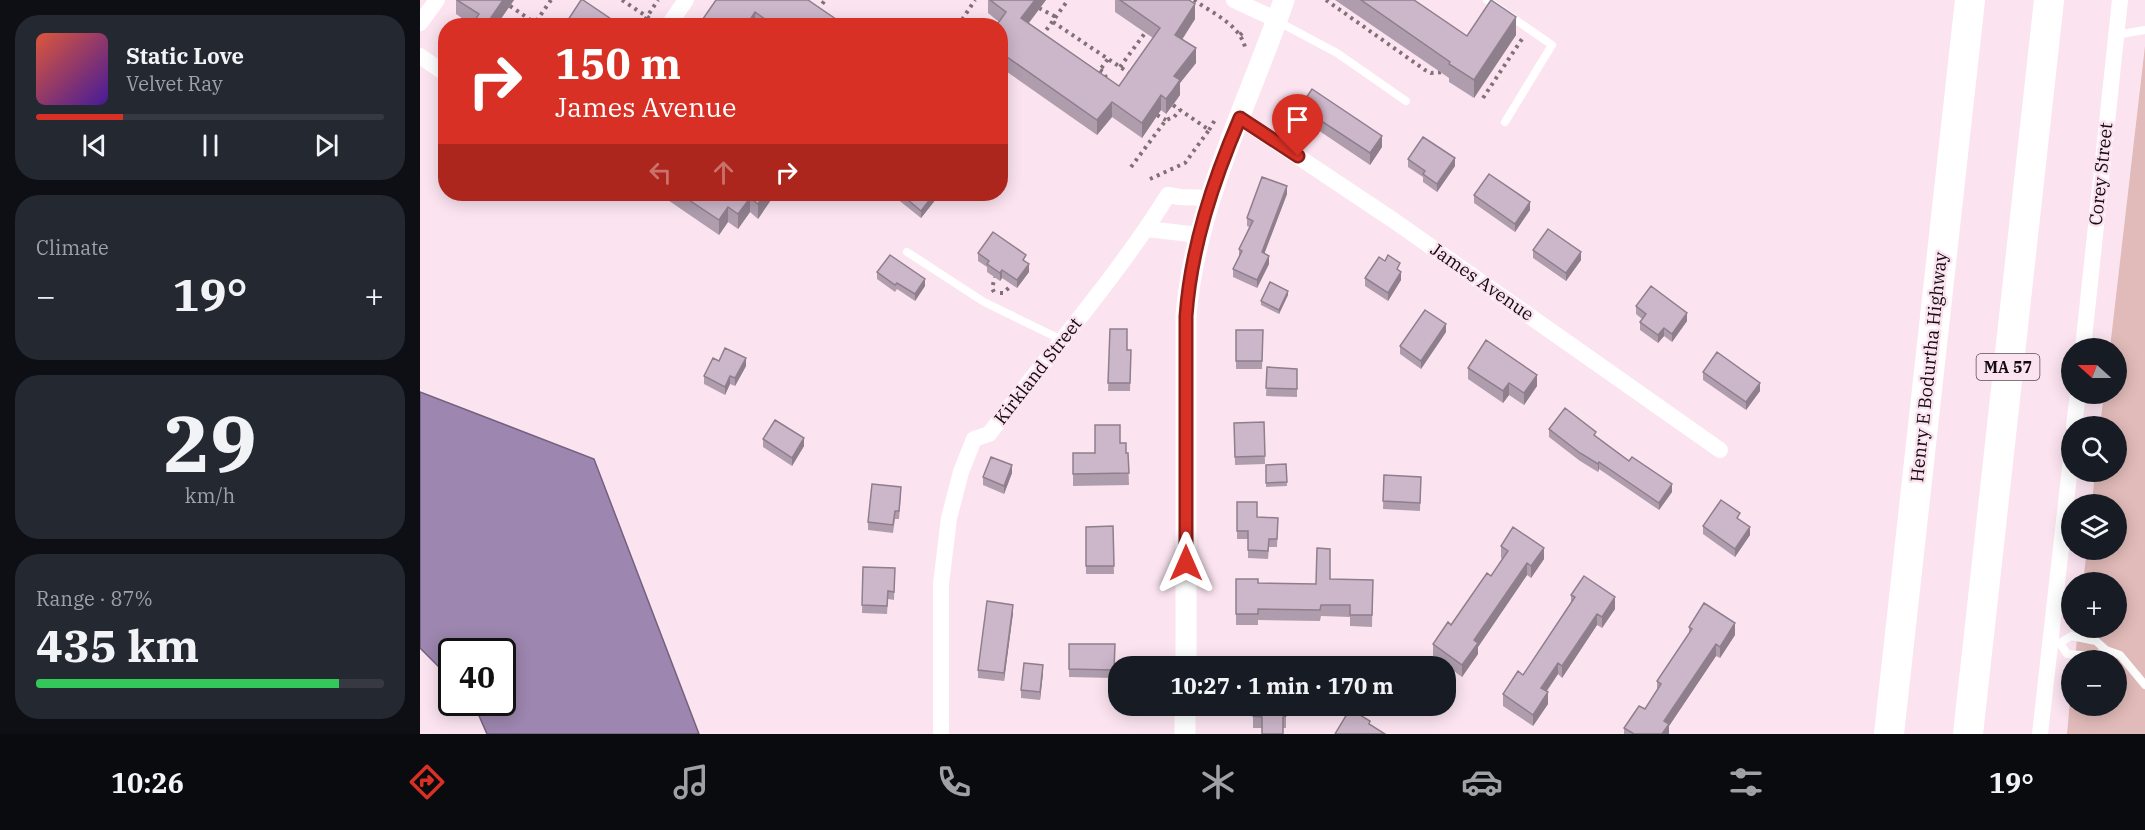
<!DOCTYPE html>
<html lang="en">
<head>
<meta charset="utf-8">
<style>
  :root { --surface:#171b24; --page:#242831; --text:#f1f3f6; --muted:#9ea1a6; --line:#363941; --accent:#d93025 }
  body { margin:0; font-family:"IBM Plex Serif",serif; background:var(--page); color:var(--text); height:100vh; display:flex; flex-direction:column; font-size:22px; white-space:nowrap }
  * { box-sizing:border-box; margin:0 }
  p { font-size:20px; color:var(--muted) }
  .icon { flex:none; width:33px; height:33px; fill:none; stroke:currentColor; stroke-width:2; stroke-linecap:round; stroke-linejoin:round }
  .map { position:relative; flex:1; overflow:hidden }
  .side { display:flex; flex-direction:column; gap:15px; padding:15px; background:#0d0f14; width:420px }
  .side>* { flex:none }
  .top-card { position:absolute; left:18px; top:18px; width:570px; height:183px; border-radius:24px; box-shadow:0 3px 15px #0003; background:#d93025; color:#fff; overflow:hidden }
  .needle { width:39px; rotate:291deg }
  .buttons { position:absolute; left:1641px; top:338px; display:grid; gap:12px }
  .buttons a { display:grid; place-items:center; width:66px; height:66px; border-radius:50%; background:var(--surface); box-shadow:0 3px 15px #0003; font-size:30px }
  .speed { position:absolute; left:18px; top:638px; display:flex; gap:12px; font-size:30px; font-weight:700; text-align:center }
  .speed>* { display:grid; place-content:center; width:78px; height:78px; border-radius:50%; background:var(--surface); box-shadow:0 3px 15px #0003; line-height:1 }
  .speed .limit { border:3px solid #111; border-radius:9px; background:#fff; color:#111 }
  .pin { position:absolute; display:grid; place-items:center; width:51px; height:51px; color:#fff; margin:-62px -26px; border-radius:50% 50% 50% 0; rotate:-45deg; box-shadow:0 0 6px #0007 }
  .pin .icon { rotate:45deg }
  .me { position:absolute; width:66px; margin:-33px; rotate:0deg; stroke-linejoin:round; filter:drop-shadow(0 0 4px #0008) }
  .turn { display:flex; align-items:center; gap:21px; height:126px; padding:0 18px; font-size:27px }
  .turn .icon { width:78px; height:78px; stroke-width:2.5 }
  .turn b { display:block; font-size:42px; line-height:51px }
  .lanes { display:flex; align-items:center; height:57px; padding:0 18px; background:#0003; justify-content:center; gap:30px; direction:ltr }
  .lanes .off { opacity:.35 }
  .big { font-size:45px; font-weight:700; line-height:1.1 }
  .side .widget { flex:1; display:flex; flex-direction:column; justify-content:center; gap:9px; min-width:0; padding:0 21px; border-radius:24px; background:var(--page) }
  .side .dial { align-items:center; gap:0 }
  .dial b { font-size:78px; line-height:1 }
  .song { display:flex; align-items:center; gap:18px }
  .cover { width:72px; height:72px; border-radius:9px; background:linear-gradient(135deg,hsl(10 70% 55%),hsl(260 70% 35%)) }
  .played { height:6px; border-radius:3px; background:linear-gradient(90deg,var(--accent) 25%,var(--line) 25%) }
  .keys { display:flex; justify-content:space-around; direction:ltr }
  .heat { display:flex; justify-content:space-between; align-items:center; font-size:33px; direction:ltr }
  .charge { height:9px; border-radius:4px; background:linear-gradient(90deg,#34c759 87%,var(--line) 0) }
  .trip { position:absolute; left:688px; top:656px; width:348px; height:60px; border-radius:24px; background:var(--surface); box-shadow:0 3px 15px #0003; font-weight:700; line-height:60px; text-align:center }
  .menu { display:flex; height:96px; justify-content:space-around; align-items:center; background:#090b0e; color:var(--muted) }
  .menu .icon { width:42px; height:42px }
  .menu .selected { color:var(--accent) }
  .menu b { font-size:27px; color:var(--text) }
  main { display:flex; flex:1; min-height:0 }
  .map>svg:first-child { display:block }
</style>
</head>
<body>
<main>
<section class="side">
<div class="widget">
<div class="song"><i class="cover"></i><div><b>Static Love</b><p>Velvet Ray</p></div></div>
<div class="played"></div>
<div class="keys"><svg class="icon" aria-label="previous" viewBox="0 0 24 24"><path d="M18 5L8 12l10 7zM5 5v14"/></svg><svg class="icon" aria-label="pause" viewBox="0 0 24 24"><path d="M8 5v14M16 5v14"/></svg><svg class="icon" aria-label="next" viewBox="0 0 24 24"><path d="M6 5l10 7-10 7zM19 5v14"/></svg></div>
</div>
<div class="widget"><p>Climate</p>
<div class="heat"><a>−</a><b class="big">19°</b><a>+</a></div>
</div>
<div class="widget dial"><b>29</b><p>km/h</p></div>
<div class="widget"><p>Range · 87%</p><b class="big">435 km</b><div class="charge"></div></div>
</section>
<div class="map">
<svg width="1725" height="734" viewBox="0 0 1725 734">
  <rect width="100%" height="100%" fill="#fbe4f0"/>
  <path fill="#e1bbb9" d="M1725,46V734H1647L1651,690L1652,705H1696V660H1655L1658,627H1696V582H1663L1667,549H1696V504H1672L1675,471H1696V426H1680L1684,393H1696V348H1690Z"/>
  <path fill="#9d86af" stroke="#74617f" stroke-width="1.5" d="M0,392L174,459L279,734H67L53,702H82V651H32L31,679L0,648Z"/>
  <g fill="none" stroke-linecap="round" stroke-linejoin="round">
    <path stroke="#807078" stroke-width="4" stroke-dasharray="3 4.5" stroke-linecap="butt" d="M202,0L232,20
      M774,0C792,13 819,24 825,47
      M906,0L1005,70L1011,73L1023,72
      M90,6L115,23L113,26
      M619,8L636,17
      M398,10L405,0
      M633,22L712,75
      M119,26L115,23L131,0
      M221,26L238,0
      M538,26L555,0
      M820,35L825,30
      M622,36L648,0
      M700,67L725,33
      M680,70L685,73L686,81
      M677,74L688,59
      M1063,98L1102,39
      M737,115L746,120
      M789,130L796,118
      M711,167L746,120L754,117L760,110
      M730,179L765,163L789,130L753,105
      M574,292L572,288L575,277
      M580,293H583L592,285"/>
    <path stroke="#fff" stroke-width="8" d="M1067,0L1132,45L1085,122
      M857,21L917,53L986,101
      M1696,35L1725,30
      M487,252L564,302L642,340
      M1631,642L1640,643L1651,636L1676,641L1686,650L1700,655L1725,685
      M1640,643L1647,654L1674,656L1686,650"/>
    <path stroke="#fff" stroke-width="16" d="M814,0L857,20
      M0,23L17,0
      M248,26L266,0
      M0,56L26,74
      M820,118L973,220L1300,450
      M727,229L779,235
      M1663,348L1700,0
      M1654,426L1658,393
      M521,734V584L529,518L541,472L554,439L569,434L573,429C631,351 696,278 748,195L760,197L790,198
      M1620,734L1652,450"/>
    <path stroke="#fff" stroke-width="21" d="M766,666V316C775,205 828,104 864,0
      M765,734V705"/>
    <path stroke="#fff" stroke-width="30" d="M1469,734L1550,0
      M1548,734L1629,0"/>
  </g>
  <path fill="#af9dae" d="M36,0H94L77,24L52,25L36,14Z
    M296,0L426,26H278Z
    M568,0H626L609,23L699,86L733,38L695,12V0H769L775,19L762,40L776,63L760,83V95L753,105L746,114L741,110L722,138L692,117L677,135L580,67V26L579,22L568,13Z
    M915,0H994L1047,36L1096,35L1054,98L1029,82V78Z
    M880,107L962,147L950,165L880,118Z
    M988,159L1035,166L1017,192L1003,182V177L988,167Z
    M239,194H355L338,219L330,212L318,229L308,222L299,235Z
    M471,194H520L501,218Z
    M867,194L844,253L849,264L837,288L813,277V269L819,257V249L829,227L827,226V218Z
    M1054,195L1110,210L1095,232L1054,203Z
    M1113,250L1161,260L1146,281L1113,258Z
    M558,253L606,262L609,272L597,288L582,278L580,281L567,272V267L558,261Z
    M965,261L980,271L981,280L968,301L945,286V278Z
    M457,272L505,286L495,301L477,289L475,292L457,279Z
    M868,295L859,314L841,305V301Z
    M1216,306L1267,321L1252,342L1244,336L1238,343L1220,330V322L1222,319L1216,314Z
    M690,329L707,350H711L710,391H688Z
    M816,330H843L842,369H816Z
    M1026,332L1001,369L980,354V346Z
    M299,361L326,366L315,386L310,384L305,395L284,384V376Z
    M847,367L877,369V397L846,396Z
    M1048,368L1117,386L1104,405L1089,395L1083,403L1048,379Z
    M1283,372L1340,391L1326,410L1283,380Z
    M844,422L845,464L815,465L814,423Z
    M1129,429L1176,436L1252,492L1239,510L1179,469L1178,472L1160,461L1129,437Z
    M343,439L384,446L372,466L343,447Z
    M700,443L706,453H708L709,485L653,486V453H675Z
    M866,464L867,486L846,487V465Z
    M592,473L584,494L563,485V477Z
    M964,475L1001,477L1000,511L963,509Z
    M481,495L479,519H475L473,533L448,530V522Z
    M817,502L837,517L858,518L857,547H849L848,559L828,558V539H817Z
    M1320,520L1330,535L1315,557L1283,534V526Z
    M693,526L694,574H666V527Z
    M1081,546L1124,559L1111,578L1107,575L1058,647V654L1042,677L1013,656V644L1031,625L1071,576L1082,559L1081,558Z
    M443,567L475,568L474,600L468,599L467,614L442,613Z
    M816,579L838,583L896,584L910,579L953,580L952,627L930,626V617L901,616L900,621L838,620V625H816Z
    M1151,595L1195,609L1182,628L1177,625L1142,678L1138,674L1127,691L1128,704L1113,726L1083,706V694L1103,675L1151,602Z
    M593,613L584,681L558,678V670Z
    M1269,627L1315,635L1300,658L1296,656L1249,726V734H1204V728L1225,709L1237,690V681L1269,634Z
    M649,644H695L694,678L649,677Z
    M623,673L620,700L601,698V690Z
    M833,705H866V728H833Z"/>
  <path fill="#8f7f8d" d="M83,0H94L76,26L70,19Z
    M615,0H626L601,33V18Z
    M775,4V19L755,50V35Z
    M335,12V26H326Z
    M1096,17V35L1054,98V80Z
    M776,48V63L760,83V95L746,114V99L754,76Z
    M741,95V110L722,138V123Z
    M692,102V117L677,135V120Z
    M962,136V147L950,165V153Z
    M1035,158V166L1017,192V184Z
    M867,186V194L842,260V252Z
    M345,194H355L338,219V204Z
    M514,194H520L501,218V211Z
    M330,198V212L318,229V214Z
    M1110,202V210L1095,232V224Z
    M308,207V222L299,235V220Z
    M1161,252V260L1146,281V273Z
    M849,256V264L837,288V280Z
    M609,264V272L597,288V280Z
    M582,270V278L580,281V273Z
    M981,272V280L968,301V293Z
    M505,279V286L495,301V294Z
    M868,291V295L859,314V310Z
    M1267,313V321L1252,342V334Z
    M1026,324V332L1001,369V361Z
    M1244,328V336L1238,343V335Z
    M326,358V366L315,386V378Z
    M1117,375V386L1104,405V393Z
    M310,376V384L305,395V387Z
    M1089,383V395L1083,403V391Z
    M1340,383V391L1326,410V402Z
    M384,438V446L372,466V458Z
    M1179,462V469L1178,472V464Z
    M592,465V473L584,494V486Z
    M1252,484V492L1239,510V503Z
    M1330,527V535L1315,557V549Z
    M1124,548V559L1111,578V566Z
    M1107,563V575L1058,647V654L1042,677V665L1054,640Z
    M1195,597V609L1182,628V617Z
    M593,605V613L584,681V673Z
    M1177,614V625L1142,678V666Z
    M1315,623V635L1300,658V647Z
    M1296,644V656L1249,726V734H1242L1244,721Z
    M1138,663V674L1121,699V688Z
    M623,665V673L620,700V692Z
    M1128,692V704L1113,726V715Z"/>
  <path fill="#ccb6ca" stroke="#8f7f8d" stroke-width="1.5" d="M37,0H83L70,19L79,26H51L59,14Z
    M161,0H163L194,21L191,26H144Z
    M296,0H388L426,26H355L335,12L326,26H278Z
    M570,0H615L601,18L699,86L740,28L700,0H769L775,4L755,35L776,48L754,76L760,80L753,90L746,99L741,95L722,123L692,102L677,120L580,52V26H576L586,12Z
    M941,0H994L1047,36L1071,0L1096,17L1054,80L1029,64L1030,62Z
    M892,89L962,136L950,153L880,107Z
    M1003,137L1035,158L1017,184L1003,174L1005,171L988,159Z
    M1069,174L1110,202L1095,224L1054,195Z
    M842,177L867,186L842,252L849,256L837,280L813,269L822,251L819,249L833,221L827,218Z
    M260,194H345L338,204L330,198L318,214L308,207L299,220Z
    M481,194H514L501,211Z
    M1128,229L1161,252L1146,273L1113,250Z
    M573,232L606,255L603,260L609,264L597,280L582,270L580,273L567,264L569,261L558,253Z
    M470,255L505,279L495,294L477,283L475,285L457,272Z
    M968,255L980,263L977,269L981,272L968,293L945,278L959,257L965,261Z
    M850,282L868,291L859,310L841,301Z
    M1231,286L1267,313L1252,334L1244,328L1238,335L1220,322L1226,314L1216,306Z
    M1005,310L1026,324L1001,361L980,346Z
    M690,329H707V350H711L710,383H688Z
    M816,330H843L842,361H816Z
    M1066,340L1117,375L1104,393L1089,383L1083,391L1048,368Z
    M305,348L326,358L315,378L310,376L305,387L284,376L293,358L299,361Z
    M1297,352L1340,383L1326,402L1283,372Z
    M847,367L877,369V389L846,388Z
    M1145,408L1176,432L1174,435L1209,461L1212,457L1252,484L1239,503L1179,462L1178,464L1160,453L1129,429Z
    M355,420L384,438L372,458L343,439Z
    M844,422L845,456L815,457L814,423Z
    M675,425H700V443H706V453H708L709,473L653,474V453H675Z
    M571,457L592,465L584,486L563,477Z
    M866,464L867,482L846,483V465Z
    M964,475L1001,477L1000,503L963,501Z
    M452,484L481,487L479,511H475L473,525L448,522Z
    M1301,500L1320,513L1317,518L1330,527L1315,549L1283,526Z
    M817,502H837V517L858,518L857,539H849L848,551L828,550V531H817Z
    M693,526L694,566H666V527Z
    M1093,527L1124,548L1111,566L1107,563L1054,640L1058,643L1042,665L1013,644L1028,622L1031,625L1067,573L1071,576L1088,551L1081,546Z
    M897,548L910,549V579L953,580L952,615H930V605H901L900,610L838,609V614H816V579H838V583L896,584Z
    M443,567L475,568L474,592L468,591L467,606L442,605Z
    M1164,576L1195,597L1182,617L1177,614L1142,666L1138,663L1121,688L1128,692L1113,715L1083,694L1098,671L1103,675L1155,597L1151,595Z
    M567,601L593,605L584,673L558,670Z
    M1284,603L1315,623L1300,647L1296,644L1244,721L1249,724L1242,734H1214L1204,728L1219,706L1225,709L1241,684L1237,681L1272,629L1269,627Z
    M649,644H695L694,670L649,669Z
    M604,663L623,665L620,692L601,690Z
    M832,705H866V716L863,717V734H842V717L833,716Z
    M930,709L950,721L949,724L965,734H915Z"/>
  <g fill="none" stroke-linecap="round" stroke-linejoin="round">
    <defs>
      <path id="route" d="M766,563V316C771,247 793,181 820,118L878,156"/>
    </defs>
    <use href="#route" stroke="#8d1f18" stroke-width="15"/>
    <use href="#route" stroke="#d93025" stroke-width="10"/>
  </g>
  <g text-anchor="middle" stroke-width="5" stroke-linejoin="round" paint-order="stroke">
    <rect fill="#fbe4f0" stroke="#594c52" stroke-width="1.5" x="1556.5" y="354" width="63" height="26" rx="4.5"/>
    <g font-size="16" font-weight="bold" fill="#140b0f">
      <text x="1588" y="373">MA 57</text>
    </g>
    <g font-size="18" fill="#140b0f" stroke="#fbe4f0">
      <text transform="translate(1681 174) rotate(-84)" y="6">Corey Street</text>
      <text transform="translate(1062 282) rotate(35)" y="6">James Avenue</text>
      <text transform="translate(1509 367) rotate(-84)" y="6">Henry E Bodurtha Highway</text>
      <text transform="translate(618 371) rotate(-52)" y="6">Kirkland Street</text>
    </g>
  </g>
</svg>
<div class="buttons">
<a><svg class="needle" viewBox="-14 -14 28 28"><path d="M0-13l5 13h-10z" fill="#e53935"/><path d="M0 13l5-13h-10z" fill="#9ea1a6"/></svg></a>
<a><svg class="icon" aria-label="search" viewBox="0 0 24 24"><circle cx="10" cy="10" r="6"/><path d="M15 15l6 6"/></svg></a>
<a><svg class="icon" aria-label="layers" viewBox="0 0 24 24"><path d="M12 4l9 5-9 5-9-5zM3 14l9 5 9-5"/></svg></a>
<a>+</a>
<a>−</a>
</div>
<div class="speed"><div class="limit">40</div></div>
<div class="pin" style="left:878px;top:156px;background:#d93025"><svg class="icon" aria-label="arrive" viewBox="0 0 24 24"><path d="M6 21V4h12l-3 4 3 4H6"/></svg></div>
<svg class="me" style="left:766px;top:563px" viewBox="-20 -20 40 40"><path d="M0-17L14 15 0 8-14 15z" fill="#d93025" stroke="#fff" stroke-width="4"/></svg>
<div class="trip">10:27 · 1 min · 170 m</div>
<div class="top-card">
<div class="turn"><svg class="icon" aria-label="right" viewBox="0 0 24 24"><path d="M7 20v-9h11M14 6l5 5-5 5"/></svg><div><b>150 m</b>James Avenue</div></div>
<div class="lanes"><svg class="icon off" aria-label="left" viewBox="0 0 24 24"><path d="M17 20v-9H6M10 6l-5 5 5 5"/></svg><svg class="icon off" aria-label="ahead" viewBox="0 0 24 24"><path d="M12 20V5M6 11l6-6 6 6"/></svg><svg class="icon" aria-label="right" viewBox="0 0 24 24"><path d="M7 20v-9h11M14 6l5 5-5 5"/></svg></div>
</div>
</div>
</main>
<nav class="menu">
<b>10:26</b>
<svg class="icon selected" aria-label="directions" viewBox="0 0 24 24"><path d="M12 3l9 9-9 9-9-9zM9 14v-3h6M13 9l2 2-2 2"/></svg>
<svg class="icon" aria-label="music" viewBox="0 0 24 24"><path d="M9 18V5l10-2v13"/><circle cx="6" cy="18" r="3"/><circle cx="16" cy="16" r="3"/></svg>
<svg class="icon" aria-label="phone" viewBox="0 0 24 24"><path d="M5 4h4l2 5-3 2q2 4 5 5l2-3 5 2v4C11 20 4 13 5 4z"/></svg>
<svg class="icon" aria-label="climate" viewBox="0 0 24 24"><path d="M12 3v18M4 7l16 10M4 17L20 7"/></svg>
<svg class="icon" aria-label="car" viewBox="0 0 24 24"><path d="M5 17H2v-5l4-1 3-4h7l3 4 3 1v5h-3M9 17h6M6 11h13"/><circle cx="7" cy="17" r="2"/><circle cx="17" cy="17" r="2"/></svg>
<svg class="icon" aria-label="filters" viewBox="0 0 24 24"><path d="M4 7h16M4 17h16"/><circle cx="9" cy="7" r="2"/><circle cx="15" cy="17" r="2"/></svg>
<b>19°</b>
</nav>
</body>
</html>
